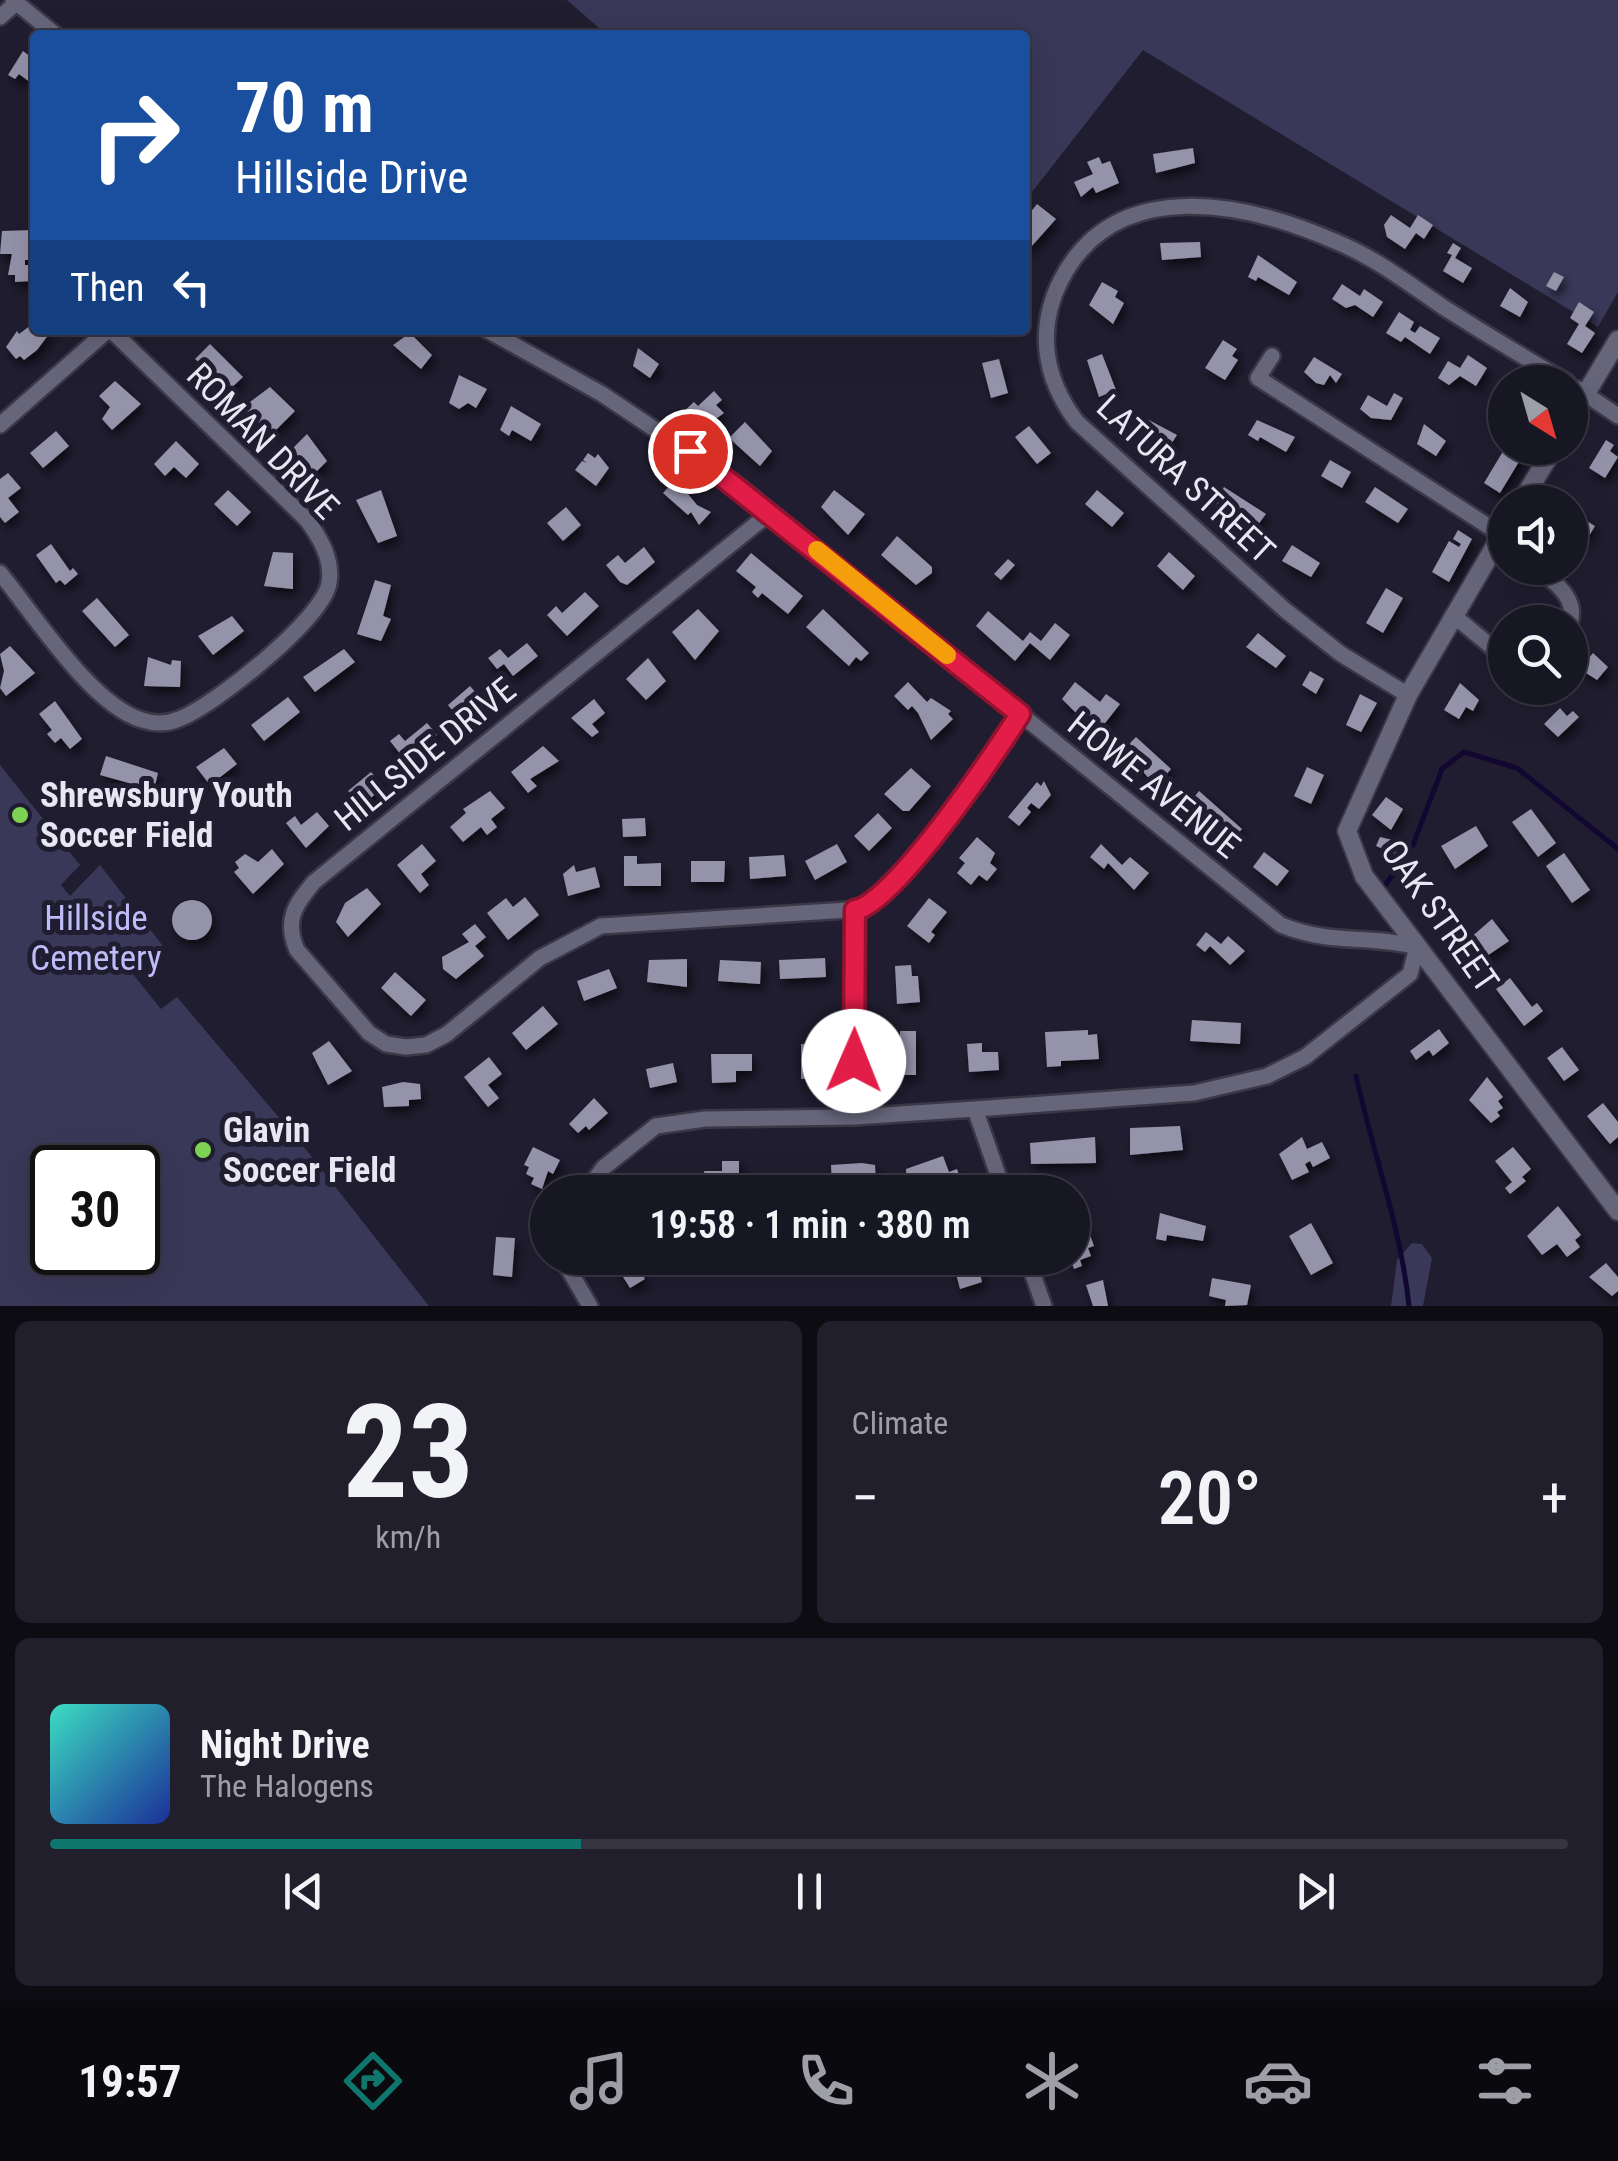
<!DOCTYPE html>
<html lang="en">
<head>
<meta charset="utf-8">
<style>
  :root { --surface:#171623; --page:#201f2b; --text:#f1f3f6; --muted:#9e9fa6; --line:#363541; --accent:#0f766e }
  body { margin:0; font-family:"Roboto Condensed",sans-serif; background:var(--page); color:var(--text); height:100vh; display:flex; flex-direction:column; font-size:38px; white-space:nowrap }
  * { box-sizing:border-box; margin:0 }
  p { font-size:32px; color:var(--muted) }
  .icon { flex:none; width:55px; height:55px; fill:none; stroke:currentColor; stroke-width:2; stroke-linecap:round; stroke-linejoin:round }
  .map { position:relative; height:1306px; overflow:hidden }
  .side { display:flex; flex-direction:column; gap:15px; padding:15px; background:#0d0c13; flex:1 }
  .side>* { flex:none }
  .guide { position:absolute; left:30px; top:30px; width:1000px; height:305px; border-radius:10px; box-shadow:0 10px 40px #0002,0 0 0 2px var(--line); background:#1a4fa0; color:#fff; overflow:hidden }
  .needle { width:65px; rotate:143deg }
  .fabs { position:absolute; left:1488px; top:365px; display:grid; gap:20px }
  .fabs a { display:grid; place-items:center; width:100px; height:100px; border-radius:50%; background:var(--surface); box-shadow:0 10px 40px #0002,0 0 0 2px var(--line); font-size:50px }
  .speed { position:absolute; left:30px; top:1145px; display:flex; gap:20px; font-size:50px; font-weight:700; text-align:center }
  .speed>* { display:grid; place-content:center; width:130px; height:130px; border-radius:50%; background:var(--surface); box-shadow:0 10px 40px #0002,0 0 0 2px var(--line); line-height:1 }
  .speed .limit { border:5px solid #111; border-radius:15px; background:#fff; color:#111 }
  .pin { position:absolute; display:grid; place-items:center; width:85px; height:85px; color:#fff; margin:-42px; border:5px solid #fff; border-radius:50%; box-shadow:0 2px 10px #0007 }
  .me { position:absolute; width:110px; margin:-55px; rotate:1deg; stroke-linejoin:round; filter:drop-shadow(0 0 8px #0008) }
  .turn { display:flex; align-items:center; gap:35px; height:210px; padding:0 40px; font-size:45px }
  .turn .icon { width:130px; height:130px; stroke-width:2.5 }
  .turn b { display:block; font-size:70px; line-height:85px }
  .then { display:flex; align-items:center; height:95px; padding:0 40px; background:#0003; gap:20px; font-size:38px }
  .big { font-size:75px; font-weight:600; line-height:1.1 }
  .side .widget { flex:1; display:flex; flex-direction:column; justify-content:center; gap:15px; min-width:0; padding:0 35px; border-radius:15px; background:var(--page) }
  .side .dial { align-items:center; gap:0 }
  .dial b { font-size:130px; line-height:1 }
  .song { display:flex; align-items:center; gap:30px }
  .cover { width:120px; height:120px; border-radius:15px; background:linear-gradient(135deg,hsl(170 70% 55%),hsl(230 70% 35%)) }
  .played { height:10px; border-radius:5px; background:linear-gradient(90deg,var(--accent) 35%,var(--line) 35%) }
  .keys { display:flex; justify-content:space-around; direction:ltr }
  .heat { display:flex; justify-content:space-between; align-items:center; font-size:55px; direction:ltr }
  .side .tiles { flex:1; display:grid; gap:15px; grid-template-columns:1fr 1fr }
  .widget:last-child { grid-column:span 2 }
  .trip { position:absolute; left:530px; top:1175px; width:560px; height:100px; border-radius:50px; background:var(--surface); box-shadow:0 10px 40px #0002,0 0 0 2px var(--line); font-weight:600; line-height:100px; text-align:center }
  .tabs { display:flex; height:160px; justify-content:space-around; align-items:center; background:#09090e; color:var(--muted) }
  .tabs .icon { width:70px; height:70px }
  .tabs .current { color:var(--accent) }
  .tabs b { font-size:45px; color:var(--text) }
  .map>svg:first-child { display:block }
</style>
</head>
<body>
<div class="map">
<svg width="1618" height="1306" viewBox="0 0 1618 1306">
  <defs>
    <filter id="shadow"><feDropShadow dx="3.5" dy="6" stdDeviation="5" flood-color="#0009"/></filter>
  </defs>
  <rect width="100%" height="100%" fill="#1f1d2f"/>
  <path fill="#3a3858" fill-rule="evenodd" d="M567,0H1618V292L1598,327L1143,50L1025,201V35H607Z
    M0,765L80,865L61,885L70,896L100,865L163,946L132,973L161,1009L177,997L308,1152L429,1306H0ZM52,1168H138V1252H52Z
    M1412,1243L1422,1244L1432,1258L1423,1306H1391L1397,1260Z"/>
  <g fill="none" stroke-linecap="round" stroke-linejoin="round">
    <path stroke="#110731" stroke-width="5" d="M1386,884L1413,845L1442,769L1464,752L1517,768L1618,849
      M1356,1076C1373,1153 1401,1228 1409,1306"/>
  </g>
  <path fill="#9493aa" filter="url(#shadow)" d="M23,51L35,60V86L19,74L15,79L8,75Z
    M1193,148L1195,163L1156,173L1153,154Z
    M1099,157L1102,164L1110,161L1119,183L1096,193L1093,187L1081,197L1074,182L1093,174L1087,162Z
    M1037,204L1056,219L1030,248L1025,244V219Z
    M1391,215L1410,228L1418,215L1433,225L1424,239L1416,233L1405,249L1387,237L1384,225Z
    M33,230L34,260H25V265H31V281L15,282V275H8L12,254H0L2,231Z
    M1200,242L1201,257L1162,260L1160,243Z
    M1453,243L1461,248L1455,258L1472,268L1463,283L1443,271L1452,255L1447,253Z
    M1258,255L1297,282L1289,295L1258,277L1256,281L1248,277Z
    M1554,272L1564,277L1556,291L1546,286Z
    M1102,282L1118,291L1115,297L1124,303L1113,324L1089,305Z
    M1342,284L1360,296L1364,289L1383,302L1373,317L1355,305L1346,308L1332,299Z
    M1510,288L1528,302L1520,317L1500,306Z
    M1579,302L1594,312L1585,326L1595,333L1582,353L1567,344L1579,324L1570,318Z
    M1399,312L1414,322L1410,330L1415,333L1420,326L1440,338L1430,354L1405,337L1401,342L1386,333Z
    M35,322V330H52L37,350L24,360L20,356L16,359L6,347L17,331L19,334Z
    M410,333L432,355L421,369L393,345Z
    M1223,340L1237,349L1232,356L1238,360L1225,380L1205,368Z
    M210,344L243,377L230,389L195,359Z
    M638,348L659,364L650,378L633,366Z
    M1102,354L1116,390L1099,397L1087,360Z
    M1468,355L1487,368L1476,386L1460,376L1449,385L1438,378L1448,361L1460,368Z
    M1314,357L1342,374L1336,383L1330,375L1324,385L1316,383L1304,372Z
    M999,359L1008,393L991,398L982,363Z
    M459,375L487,389L476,408L468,403L459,409L449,403Z
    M115,381L141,404L112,430L102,419L110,407L99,396Z
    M270,387L295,411L270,436L242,408Z
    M714,391L722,400L716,405L724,413L698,432L684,411L694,402L698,406Z
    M1394,393L1403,398L1391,420L1371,418L1360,409L1368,395L1387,406Z
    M511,406L541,424L531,441L512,430L509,436L500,430Z
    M1147,419L1177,435L1168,449L1140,432Z
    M1257,420L1295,437L1286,452L1260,437L1258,441L1248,435Z
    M745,422L772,451L760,466L729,438Z
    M1424,424L1446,441L1436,456L1417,444Z
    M1029,426L1051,453L1037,464L1015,437Z
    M56,431L69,446L43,468L30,453Z
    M307,434L327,461L314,474L290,451Z
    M1606,440L1614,445L1610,451L1618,457L1605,478L1589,468Z
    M176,441L199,464L186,478L174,467L165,476L154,464Z
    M1505,448L1523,455L1500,493L1484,483Z
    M588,453L595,458L598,454L609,468L596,486L575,470L582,461L587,463L583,460Z
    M1330,460L1351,472L1342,488L1321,476Z
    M8,473L21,488L8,498L19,512L5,523L0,517V479Z
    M676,479L697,505L711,512L699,525L691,512L688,515L663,493Z
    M1224,487L1266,514L1257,526L1214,503Z
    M1375,487L1408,509L1398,523L1365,502Z
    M228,490L251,512L237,526L214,504Z
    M381,490L397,536L378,543L356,500Z
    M834,490L865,514L848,535L821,507Z
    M1097,490L1124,513L1112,527L1085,504Z
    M566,507L581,525L563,541L547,523Z
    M1580,517L1595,526L1589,536L1585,533L1580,542L1574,538L1570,545V526L1573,529Z
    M1458,530L1472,539L1449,582L1432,572L1449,541L1459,547L1461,544L1453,539Z
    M897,536L932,567V573L916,585L881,555Z
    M51,544L70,571L73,568L78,574L65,585L60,580L56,583L36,555Z
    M1292,545L1320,563L1311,577L1282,561Z
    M644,547L655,562L627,585L620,582L606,565L618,555L625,563Z
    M273,552L293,553V589L264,586Z
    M1169,552L1195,576L1183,590L1157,566Z
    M751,553L803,596L788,614L762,593L758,598L752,592L756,587L736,571Z
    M1008,559L1015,565L1001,580L994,574Z
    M375,580L391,585L383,616L391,619L381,641L357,634Z
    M1386,588L1403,598L1383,633L1366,623Z
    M585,592L599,606L567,636L547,615L556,606L562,613Z
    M97,598L129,635L115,647L82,611Z
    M698,609L719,631L695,660L672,632Z
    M823,609L869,653L861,661L856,657L849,666L806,627Z
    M988,611L1023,641L1030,632L1041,641L1055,623L1070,635L1050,660L1030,643L1015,661L976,626Z
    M232,616L244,631L213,655L198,636Z
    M1258,633L1286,656L1276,668L1246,647Z
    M527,643L538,656L513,676L504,664L497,669L488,658L500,649L508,658Z
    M10,646L35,673L6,696L0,688L4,671L0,654Z
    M344,649L355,662L315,692L303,677Z
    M1593,653L1608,667L1597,680L1580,669Z
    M148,657L171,665L172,660L181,661L180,687L144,686Z
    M648,658L666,681L646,700L626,679Z
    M1310,671L1324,679L1316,694L1302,685Z
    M908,682L927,702L931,698L951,711L948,714L953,719L931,740L918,713L912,706L908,710L894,696Z
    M1075,682L1100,702L1106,694L1120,704L1102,727L1088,716H1079L1062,699Z
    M1460,683L1479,700L1473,711L1466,707L1459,719L1444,710Z
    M470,686L482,700L459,719L448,705Z
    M1360,694L1377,703L1361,732L1346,725Z
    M288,697L300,712L264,741L251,725Z
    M594,699L605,713L592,724L599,732L592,737L571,718Z
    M55,701L82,739L70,749L61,738L55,743L47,734L52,730L39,714Z
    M1560,708L1567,716L1573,711L1579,717L1558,737L1544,724Z
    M427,723L437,735L411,760H405L390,741L399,734L405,741Z
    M1136,737L1171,769L1156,786L1123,750Z
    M543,746L559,761L530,779L537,786L528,793L511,772Z
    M224,748L237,764L210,785L196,767Z
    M106,756L158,773L154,790L100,775Z
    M1307,767L1324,775L1311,804L1294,796Z
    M911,768L931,786L909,811H903L884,794Z
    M371,772L384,787L361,806L348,791Z
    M1044,781L1051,795L1039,809L1031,803L1027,808L1031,812L1019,826L1008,817L1037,782L1041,786Z
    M490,791L505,808L491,819L497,827L487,835L481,827L463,842L450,827L466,813L463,809Z
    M1199,791L1242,829L1229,844L1185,808Z
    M1386,797L1403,809L1391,830L1372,815Z
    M1531,809L1556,843L1538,857L1512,822Z
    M317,812L329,826L306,848L286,823L295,816L301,825Z
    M878,813L892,828L869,851L854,836Z
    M645,818L646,836L623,837L622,819Z
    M1476,826L1488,846L1455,869L1441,846Z
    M977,837L995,853L990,863L997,869L987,881L979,875L971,885L957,873L965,863L959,858Z
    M1380,837L1401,842L1395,854L1376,846Z
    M422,844L436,861L421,874L429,885L420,893L397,865Z
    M837,844L847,862L815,880L805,861Z
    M1101,844L1122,865L1130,857L1149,873L1134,890L1108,863L1104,869L1090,857Z
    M272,849L284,864L253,894L234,872L239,868L235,862L245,854L258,862Z
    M1264,852L1289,871L1277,886L1253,867Z
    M1564,853L1590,890L1572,903L1546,866Z
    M784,855L786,876L750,879L749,857Z
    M624,856H637V864L661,863V886H624Z
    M691,861H725L724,882H691Z
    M574,865L576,872L595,867L600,887L568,896L563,874Z
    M367,888L381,904L348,937L336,922L345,903Z
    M525,897L539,915L508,940L487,913L506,898L513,907Z
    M929,898L947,912L931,932L935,935L929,943L907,926Z
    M172 920a20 20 0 1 1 40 0a20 20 0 1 1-40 0Z
    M1492,919L1509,941L1475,964L1461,946Z
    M475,924L486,937L475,946L484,956L456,979L443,969L442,957L469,942L462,934Z
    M1206,932L1221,944L1228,936L1245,951L1230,965L1210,946L1205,952L1196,945Z
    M825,958L826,977L780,979L779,960Z
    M687,959V987L647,982L649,960Z
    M720,960L761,962L760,984L718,981Z
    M911,965L912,976H918L920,1002L897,1004L895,966Z
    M609,969L617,988L584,1001L577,981Z
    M395,972L426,1000L411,1016L381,988Z
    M1510,978L1532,1007L1537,1003L1543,1011L1524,1026L1496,989Z
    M543,1006L558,1024L526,1050L512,1033Z
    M1192,1020L1241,1023L1240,1044L1190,1041Z
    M1439,1029L1449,1043L1433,1056L1429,1050L1416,1060L1410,1051Z
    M1088,1030V1035L1097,1034L1099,1059L1061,1061V1066L1047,1067L1045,1032Z
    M900,1031H916V1075H900Z
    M329,1041L352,1071L328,1085L312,1053Z
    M821,1043V1078L801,1079V1044Z
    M982,1043V1052H998L999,1070L969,1072L967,1044Z
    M1562,1047L1579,1070L1564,1081L1547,1058Z
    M711,1054H752V1071H736V1082L712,1083Z
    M489,1057L502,1074L488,1085L499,1098L488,1107L464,1077Z
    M673,1063L677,1082L650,1088L646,1069Z
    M1487,1077L1503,1097L1498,1101L1503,1108L1497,1112L1500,1116L1491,1123L1469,1100Z
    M403,1082L420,1084L421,1099L409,1100V1106L384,1107L382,1087Z
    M594,1098L608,1113L589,1130L586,1126L578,1133L569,1124Z
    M1603,1103L1618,1122V1137L1610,1144L1587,1116Z
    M1180,1126L1183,1150L1130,1155V1128Z
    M1095,1137L1096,1163L1031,1164L1030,1143Z
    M1302,1137L1307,1149L1322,1142L1330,1158L1313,1167L1310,1161L1305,1164L1309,1172L1292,1180L1279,1154Z
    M533,1147L560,1160L553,1174L548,1171L542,1189L531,1184L534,1178L526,1174L529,1167L524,1165Z
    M1513,1147L1531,1169L1522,1177L1526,1181L1510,1194L1505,1188L1512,1182L1495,1161Z
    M943,1156L949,1172L957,1169L965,1192L907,1189L906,1169Z
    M722,1161H739V1192H707L704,1171H722Z
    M862,1163L875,1165L876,1182L832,1185L831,1165Z
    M657,1180L666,1186L678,1180L686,1192H640Z
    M785,1183H814L815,1192H774V1184Z
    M1558,1206L1581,1235L1575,1240L1580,1247L1567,1257L1557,1244L1542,1255L1527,1236Z
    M1160,1213L1206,1226L1203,1241L1167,1235L1166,1241L1156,1239Z
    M1311,1223L1333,1263L1311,1275L1289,1236Z
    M1087,1227L1094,1246L1088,1248L1091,1256L1080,1260L1082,1266L1074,1269L1070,1258L1072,1230Z
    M496,1237L515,1238L512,1277L493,1275Z
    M611,1258H632L645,1279L630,1288Z
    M952,1258H976L982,1282L960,1289Z
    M1606,1263L1618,1277V1291L1612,1296L1589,1277Z
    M1212,1278L1251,1285L1247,1305L1225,1306L1226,1300L1209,1296Z
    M1103,1280L1108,1306H1093L1086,1285Z"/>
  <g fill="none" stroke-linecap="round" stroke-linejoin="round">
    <defs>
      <path id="minor" d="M13,0L56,35
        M0,17L16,3
        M487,330L602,394L735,483L1281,925C1334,946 1367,934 1417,947L1410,974L1305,1057L1267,1076L1194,1093L975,1109
        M1272,356L1258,378L1505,537
        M1578,389L1618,416
        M0,425L108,330
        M771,512L314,882C295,905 284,920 297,950L369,1033L386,1044L406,1047L426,1045L447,1034L540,958L601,926L864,909L878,899L977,783L1020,714
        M1538,568C1555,583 1578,598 1570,623
        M0,573C34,614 91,705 142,720C154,724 167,724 179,719C214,706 323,619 329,583C333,559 320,538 307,520L111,330
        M1453,615L1505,658
        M1408,695L1341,654L1285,610L1077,422C1044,379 1036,329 1061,280C1116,173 1249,203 1339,243C1377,259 1409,284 1443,307C1484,333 1525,358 1567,382
        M854,1117L855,910
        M586,1192L603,1168L656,1126L705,1119L854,1117L975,1109L1004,1192
        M562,1258L590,1306
        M1027,1258L1044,1306"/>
      <path id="tertiary" d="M1570,420L1618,340
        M1521,502L1554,448
        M1505,529L1408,695L1347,831L1364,876L1618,1211"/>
    </defs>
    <use href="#minor" stroke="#3a3847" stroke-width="20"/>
    <use href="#tertiary" stroke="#3a3847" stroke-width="22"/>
    <use href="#minor" stroke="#66657a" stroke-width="15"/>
    <use href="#tertiary" stroke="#66657a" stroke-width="18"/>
  </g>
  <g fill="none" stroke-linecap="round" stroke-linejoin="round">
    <defs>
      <path id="route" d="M690,451L1020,714C997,751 893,905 855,910L854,1061"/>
    </defs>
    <use href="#route" stroke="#92132f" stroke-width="25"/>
    <use href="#route" stroke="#e11d48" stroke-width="18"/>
    <path stroke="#f59e0b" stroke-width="18" d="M817,550L947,655"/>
  </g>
  <g fill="#7dd154" stroke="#1f1d2f" stroke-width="4">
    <circle cx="20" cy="815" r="10"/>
    <circle cx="203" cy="1150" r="10"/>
  </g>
  <g text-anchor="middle" stroke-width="10" stroke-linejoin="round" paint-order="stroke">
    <g font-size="35" fill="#e7e7f3" stroke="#1f1d2f">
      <text transform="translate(263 441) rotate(46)" y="12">ROMAN DRIVE</text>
      <text transform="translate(1186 479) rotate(43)" y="12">LATURA STREET</text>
      <text transform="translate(425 754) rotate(-39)" y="12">HILLSIDE DRIVE</text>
      <text transform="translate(1154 785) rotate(39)" y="12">HOWE AVENUE</text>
      <text transform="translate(1440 916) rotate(55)" y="12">OAK STREET</text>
    </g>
    <g font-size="35" font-weight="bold" fill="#e7e7f3" stroke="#1f1d2f" text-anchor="start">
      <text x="40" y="807">Shrewsbury Youth<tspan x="40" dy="40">Soccer Field</tspan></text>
      <text x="223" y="1142">Glavin<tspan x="223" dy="40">Soccer Field</tspan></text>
    </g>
    <g font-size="35" fill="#c0bcfa" stroke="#1f1d2f">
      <text x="96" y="930">Hillside<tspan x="96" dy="40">Cemetery</tspan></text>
    </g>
  </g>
</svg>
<div class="fabs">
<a><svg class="needle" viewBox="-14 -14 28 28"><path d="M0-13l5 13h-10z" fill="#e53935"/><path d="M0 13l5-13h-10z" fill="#9e9fa6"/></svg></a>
<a><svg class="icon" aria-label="sound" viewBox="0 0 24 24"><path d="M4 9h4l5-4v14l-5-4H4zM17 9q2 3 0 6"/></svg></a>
<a><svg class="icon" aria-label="search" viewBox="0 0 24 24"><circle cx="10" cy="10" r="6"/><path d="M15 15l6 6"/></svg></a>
</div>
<div class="speed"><div class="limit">30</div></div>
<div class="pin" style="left:690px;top:451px;background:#d93025"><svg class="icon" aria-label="arrive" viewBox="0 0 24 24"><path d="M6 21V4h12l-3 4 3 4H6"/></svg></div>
<svg class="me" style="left:854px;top:1061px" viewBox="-20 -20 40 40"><circle r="19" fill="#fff"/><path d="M0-13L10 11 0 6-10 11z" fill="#e11d48"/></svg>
<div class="trip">19:58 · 1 min · 380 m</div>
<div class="guide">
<div class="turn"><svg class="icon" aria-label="right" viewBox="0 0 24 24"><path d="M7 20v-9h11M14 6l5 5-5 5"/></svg><div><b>70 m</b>Hillside Drive</div></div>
<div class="then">Then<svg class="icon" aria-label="left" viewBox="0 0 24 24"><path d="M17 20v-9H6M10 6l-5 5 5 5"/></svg></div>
</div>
</div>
<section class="side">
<div class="tiles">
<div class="widget dial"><b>23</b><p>km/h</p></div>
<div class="widget"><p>Climate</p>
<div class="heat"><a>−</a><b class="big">20°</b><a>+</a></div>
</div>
<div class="widget">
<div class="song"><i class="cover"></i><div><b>Night Drive</b><p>The Halogens</p></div></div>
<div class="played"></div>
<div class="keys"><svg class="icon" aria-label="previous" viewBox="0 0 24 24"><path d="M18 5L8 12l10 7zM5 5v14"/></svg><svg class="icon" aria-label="pause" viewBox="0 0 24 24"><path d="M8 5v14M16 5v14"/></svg><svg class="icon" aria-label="next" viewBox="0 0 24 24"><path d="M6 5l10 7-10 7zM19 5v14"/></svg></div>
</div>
</div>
</section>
<nav class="tabs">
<b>19:57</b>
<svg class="icon current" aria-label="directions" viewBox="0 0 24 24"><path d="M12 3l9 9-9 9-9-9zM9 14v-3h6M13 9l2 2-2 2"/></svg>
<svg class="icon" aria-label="music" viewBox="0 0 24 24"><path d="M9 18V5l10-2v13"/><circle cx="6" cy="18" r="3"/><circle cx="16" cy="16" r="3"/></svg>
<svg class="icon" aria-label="phone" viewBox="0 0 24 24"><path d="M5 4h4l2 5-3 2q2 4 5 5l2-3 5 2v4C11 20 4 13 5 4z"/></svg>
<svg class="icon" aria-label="climate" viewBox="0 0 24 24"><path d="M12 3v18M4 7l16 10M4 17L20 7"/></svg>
<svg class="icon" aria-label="car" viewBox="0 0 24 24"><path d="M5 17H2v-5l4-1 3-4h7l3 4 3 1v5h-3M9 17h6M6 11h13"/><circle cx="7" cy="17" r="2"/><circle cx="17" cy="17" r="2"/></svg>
<svg class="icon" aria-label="filters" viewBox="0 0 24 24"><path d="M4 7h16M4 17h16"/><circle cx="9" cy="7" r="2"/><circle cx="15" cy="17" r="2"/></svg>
</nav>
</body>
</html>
